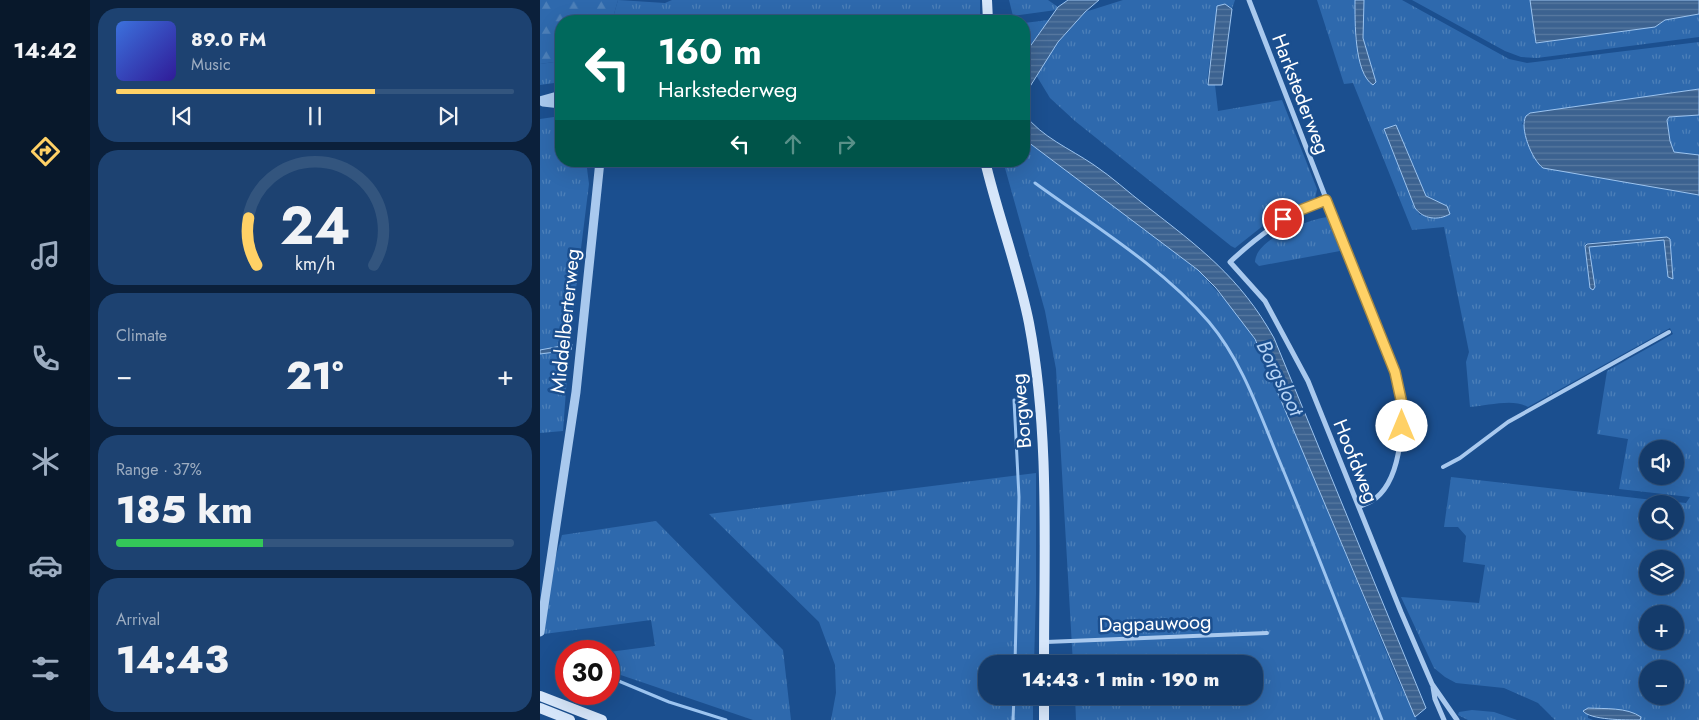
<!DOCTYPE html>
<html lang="en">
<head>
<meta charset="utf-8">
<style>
  :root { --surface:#143b6b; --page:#1d4271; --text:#f1f3f6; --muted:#9dadc1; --line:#33557e; --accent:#ffd166 }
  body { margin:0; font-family:Jost,sans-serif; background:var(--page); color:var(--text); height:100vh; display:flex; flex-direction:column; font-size:19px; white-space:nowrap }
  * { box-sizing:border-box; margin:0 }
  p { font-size:16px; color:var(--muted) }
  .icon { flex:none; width:28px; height:28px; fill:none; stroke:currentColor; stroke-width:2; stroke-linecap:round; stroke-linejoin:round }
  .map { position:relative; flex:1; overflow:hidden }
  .side { display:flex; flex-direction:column; gap:8px; padding:8px; background:#0b203b; width:450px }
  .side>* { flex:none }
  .hud { position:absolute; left:15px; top:15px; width:475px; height:152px; border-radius:20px; box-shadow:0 5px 20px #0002,0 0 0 1px var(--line); background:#00695c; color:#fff; overflow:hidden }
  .tools { position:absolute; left:1099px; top:440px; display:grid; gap:10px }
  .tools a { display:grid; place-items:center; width:45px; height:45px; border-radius:50%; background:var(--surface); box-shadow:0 5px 20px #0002,0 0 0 1px var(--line); font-size:25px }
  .speed { position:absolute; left:15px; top:640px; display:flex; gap:10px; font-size:25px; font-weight:700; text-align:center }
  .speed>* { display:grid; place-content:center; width:65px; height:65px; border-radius:50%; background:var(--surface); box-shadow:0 5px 20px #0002,0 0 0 1px var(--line); line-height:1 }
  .speed .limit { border:8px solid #d22; background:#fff; color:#111 }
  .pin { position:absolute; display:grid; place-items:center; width:42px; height:42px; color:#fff; margin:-21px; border:2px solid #fff; border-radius:50%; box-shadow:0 1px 5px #0007 }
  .me { position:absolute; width:55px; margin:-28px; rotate:0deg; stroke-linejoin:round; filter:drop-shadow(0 0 4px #0008) }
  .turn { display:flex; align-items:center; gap:18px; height:105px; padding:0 20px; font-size:22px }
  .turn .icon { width:65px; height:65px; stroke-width:2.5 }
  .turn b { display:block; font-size:35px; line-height:42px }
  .lanes { display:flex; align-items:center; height:48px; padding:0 20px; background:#0003; justify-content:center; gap:25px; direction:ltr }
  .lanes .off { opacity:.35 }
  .big { font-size:38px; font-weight:800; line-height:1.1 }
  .side .widget { flex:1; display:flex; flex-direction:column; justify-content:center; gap:8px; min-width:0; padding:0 18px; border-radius:20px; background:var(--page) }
  .side .dial { align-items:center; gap:0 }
  .dial svg { height:130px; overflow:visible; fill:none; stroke:var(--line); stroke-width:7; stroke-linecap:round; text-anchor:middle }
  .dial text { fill:var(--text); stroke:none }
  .song { display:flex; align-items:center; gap:15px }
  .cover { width:60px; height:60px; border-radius:8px; background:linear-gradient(135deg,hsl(220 70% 55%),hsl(250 70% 35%)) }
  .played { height:5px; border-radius:2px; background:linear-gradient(90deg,var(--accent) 65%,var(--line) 65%) }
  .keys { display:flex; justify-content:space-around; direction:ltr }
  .heat { display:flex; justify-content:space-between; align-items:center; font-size:28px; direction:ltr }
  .charge { height:8px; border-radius:4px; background:linear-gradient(90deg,#34c759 37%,var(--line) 0) }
  .trip { position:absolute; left:438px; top:655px; width:285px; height:50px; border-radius:20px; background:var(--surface); box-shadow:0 5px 20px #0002,0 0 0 1px var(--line); font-weight:800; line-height:50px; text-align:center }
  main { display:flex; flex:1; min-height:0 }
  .tabs { display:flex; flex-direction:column; width:90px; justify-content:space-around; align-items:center; background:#08182b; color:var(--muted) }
  .tabs .icon { width:35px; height:35px }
  .tabs .selected { color:var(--accent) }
  .tabs b { font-size:22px; color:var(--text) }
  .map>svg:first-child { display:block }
</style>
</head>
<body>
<main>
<nav class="tabs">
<b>14:42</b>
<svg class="icon selected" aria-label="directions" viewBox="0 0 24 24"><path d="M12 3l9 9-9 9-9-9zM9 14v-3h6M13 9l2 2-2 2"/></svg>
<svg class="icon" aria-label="music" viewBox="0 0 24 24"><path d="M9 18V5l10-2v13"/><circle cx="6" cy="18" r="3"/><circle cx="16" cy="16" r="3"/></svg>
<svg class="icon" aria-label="phone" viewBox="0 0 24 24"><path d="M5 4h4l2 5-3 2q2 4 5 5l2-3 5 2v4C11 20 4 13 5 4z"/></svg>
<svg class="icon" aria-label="climate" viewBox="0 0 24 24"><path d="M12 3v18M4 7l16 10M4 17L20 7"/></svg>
<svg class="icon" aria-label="car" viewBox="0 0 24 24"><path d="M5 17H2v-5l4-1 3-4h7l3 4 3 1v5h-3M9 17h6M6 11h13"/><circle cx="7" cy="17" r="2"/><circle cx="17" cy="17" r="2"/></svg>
<svg class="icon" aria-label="filters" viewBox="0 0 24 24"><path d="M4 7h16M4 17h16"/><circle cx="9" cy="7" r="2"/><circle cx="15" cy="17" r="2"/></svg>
</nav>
<section class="side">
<div class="widget">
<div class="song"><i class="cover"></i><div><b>89.0 FM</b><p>Music</p></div></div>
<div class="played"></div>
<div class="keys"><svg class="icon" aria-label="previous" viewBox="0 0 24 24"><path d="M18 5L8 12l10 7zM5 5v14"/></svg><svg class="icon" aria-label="pause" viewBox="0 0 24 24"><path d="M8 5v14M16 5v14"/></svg><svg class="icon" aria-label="next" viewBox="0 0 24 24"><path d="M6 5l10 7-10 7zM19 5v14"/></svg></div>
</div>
<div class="widget dial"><svg viewBox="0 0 100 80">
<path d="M14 69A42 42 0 1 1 86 69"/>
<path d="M14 69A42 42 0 0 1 9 40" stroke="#ffd166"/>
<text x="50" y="56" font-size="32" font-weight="700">24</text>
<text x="50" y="72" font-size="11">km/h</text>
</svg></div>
<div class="widget"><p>Climate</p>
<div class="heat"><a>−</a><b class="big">21°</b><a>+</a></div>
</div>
<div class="widget"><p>Range · 37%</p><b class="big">185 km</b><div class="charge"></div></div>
<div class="widget"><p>Arrival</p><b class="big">14:43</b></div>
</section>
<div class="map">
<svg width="1159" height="720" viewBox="0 0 1159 720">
  <defs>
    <pattern id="grass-tufts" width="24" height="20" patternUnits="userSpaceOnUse" patternTransform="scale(1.25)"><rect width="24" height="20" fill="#2e69ad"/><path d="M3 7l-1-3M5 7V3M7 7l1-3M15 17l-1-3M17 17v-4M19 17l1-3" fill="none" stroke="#4d80b9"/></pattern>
    <pattern id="forest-firs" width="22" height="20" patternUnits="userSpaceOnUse" patternTransform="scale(1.25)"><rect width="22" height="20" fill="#2e69ad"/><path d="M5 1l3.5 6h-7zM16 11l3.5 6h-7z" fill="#4d80b9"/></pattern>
    <pattern id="water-rules" width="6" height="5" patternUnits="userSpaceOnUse" patternTransform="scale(1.25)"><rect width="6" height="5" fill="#3c6290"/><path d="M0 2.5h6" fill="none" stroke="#597aa1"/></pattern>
  </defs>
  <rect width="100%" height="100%" fill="#1b4f8f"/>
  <path fill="url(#grass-tufts)" fill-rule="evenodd" d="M78,0L125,3L132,0H440V21H72Z
    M469,0H508L518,7L516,10L473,16Z
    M583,0H695L692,9L690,6L676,15L667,82L668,85H675L678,111L742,100L777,189L775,199L724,225L695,248L691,246L535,121L510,98L496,75L518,42L545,12Z
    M777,0H815V38L836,82L823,38L824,0H862L969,59L987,63L1159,42V89L990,113L986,116L982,124L1123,189L1159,195V720H1100L1101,717L1096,714L1048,708V718L1053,720H1015L998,703L964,688L916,683L905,677L894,668L861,597L939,603L945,565L923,562L926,536L918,527H904L911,477L1113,500L1146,503L1150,497L1079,489L1088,439L1057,434L1067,371L1133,334L1130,328L988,407C973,398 947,406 930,407L926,362L929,352L904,227L872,230L813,83L804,84ZM844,129L886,196L907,206L880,215L875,208ZM1127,237L1130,239L1133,279L1124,239L1048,247L1053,289L1050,287L1045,246L1047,243ZM1108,449H1135V476H1108ZM1108,504H1135V531H1108ZM1108,559H1135V586H1108ZM1108,614H1135V641H1108ZM1108,669H1135V696H1108Z
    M872,0H990L996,43L1115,27L1125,20L1159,14V37L997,58L981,57L965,51Z
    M509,20L484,55V23Z
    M21,61V82L0,85V64Z
    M1159,115V155L1134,152L1130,141L1127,119L1129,117Z
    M21,116V161H46L49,184L29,345L0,350V119Z
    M484,137L658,270L700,317L721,350L857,678L877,720H536L535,696H714V664H533L516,369L505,311L463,161H484Z
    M787,217L800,251L719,266L715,262C716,238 768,220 787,217Z
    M29,350L23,431L0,433V354Z
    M496,473V593L494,664H446V696H493V720H291L296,693L295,665L279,622L169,514Z
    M116,521L243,650L251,720H213L69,671V652L115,646L111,620L4,634L13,566L22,535Z
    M932,710L954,712L977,720H928L918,715L919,712Z"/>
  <path fill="url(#forest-firs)" d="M0,0H78L72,21H21V61L0,64Z"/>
  <path fill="url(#water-rules)" stroke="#9cc4f0" d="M528,0H559L545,12L518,42L484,96V55L518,7Z
    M815,0H824L823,38L836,82L833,85C814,73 815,21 815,0Z
    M990,0H1159V14L1125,20L1115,27L996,43Z
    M685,4L692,9L682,85H668L677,6Z
    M1159,89V115L1129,117L1127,120L1130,141L1134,152L1159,155V195L1003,168C992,160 979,128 986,116L990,113Z
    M484,114C503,138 529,148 554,165C572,177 588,192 605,205C659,247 700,277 734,338L886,708L875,717L715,339L676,288L658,270L488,142L484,137Z
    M856,125L886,196L907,206L910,214C898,221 883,219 875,208L844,129Z
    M1127,237L1130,239L1133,279L1128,277L1124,240L1049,247L1055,287L1053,290L1050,288L1045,246L1047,244Z
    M32,344L31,350L0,354V350Z
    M1048,708C1064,709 1087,707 1101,717L1100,720C1085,720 1050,720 1043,711Z"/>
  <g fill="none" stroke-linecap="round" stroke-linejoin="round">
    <path stroke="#9cc4f0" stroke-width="3" d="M495,183C554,226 621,266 669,322C702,361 719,412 739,460C775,546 808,633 842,720
      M474,400L479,497L475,664
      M69,677L129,702L186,720
      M473,720L474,696"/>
    <path stroke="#a9c9ee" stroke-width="4" d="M903,467L920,458L968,422L1129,332
      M506,642L727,633"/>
    <path stroke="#a9c9ee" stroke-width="5" d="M709,0L858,384C865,415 863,476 836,498C831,502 825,504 819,507
      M786,200C747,215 721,233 690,262L725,301L768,381L861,612L892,684L917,720
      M893,687L895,699L904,720"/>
    <path stroke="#a9c9ee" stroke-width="9" d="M0,101L21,95
      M3,102L21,104
      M0,632L36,392L60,161"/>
    <path stroke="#d6e6fa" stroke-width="10" d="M447,0L448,21
      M445,161C458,216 478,268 489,323C510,434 504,551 504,664
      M0,696L62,720
      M0,708L30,720
      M504,720V696"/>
  </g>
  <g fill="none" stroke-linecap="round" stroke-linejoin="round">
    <defs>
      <path id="route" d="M743,219L758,211L786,200L855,372L862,404V426"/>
    </defs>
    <use href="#route" stroke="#a68842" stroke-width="12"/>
    <use href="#route" stroke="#ffd166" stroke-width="9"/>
  </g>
  <g text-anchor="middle" stroke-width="5" stroke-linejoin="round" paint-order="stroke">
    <g font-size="20" fill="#fff" stroke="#1b4f8f">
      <text transform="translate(761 94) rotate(69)" y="7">Harkstederweg</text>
      <text transform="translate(25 321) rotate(-84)" y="7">Middelberterweg</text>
      <text transform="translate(481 411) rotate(-95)" y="7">Borgweg</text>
      <text transform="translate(816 461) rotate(68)" y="7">Hoofdweg</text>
      <text transform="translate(615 623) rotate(-2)" y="7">Dagpauwoog</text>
    </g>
    <g font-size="21" font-style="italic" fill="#b5d3f5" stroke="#1b4f8f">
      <text transform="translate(740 378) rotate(64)" y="7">Borgsloot</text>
    </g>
  </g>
</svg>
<div class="tools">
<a><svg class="icon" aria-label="sound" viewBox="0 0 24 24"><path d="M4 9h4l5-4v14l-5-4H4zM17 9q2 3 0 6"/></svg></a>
<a><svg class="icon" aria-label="search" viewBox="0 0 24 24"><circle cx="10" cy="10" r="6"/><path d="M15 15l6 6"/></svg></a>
<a><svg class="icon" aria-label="layers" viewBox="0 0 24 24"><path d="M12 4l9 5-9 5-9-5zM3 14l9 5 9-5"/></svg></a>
<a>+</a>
<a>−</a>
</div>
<div class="speed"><div class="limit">30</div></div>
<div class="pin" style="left:743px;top:219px;background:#d93025"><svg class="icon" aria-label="arrive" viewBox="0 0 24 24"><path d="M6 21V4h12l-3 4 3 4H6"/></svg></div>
<svg class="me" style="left:862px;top:426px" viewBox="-20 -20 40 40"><circle r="19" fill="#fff"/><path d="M0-13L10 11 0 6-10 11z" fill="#ffd166"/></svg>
<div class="trip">14:43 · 1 min · 190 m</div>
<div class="hud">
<div class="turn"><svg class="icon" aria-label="left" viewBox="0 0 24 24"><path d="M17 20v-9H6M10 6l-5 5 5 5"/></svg><div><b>160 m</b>Harkstederweg</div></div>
<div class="lanes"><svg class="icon" aria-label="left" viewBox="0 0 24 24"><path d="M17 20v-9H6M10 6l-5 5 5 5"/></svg><svg class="icon off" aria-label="ahead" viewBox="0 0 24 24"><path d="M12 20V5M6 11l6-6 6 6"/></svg><svg class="icon off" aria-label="right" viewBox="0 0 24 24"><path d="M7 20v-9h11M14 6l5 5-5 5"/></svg></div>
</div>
</div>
</main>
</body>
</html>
